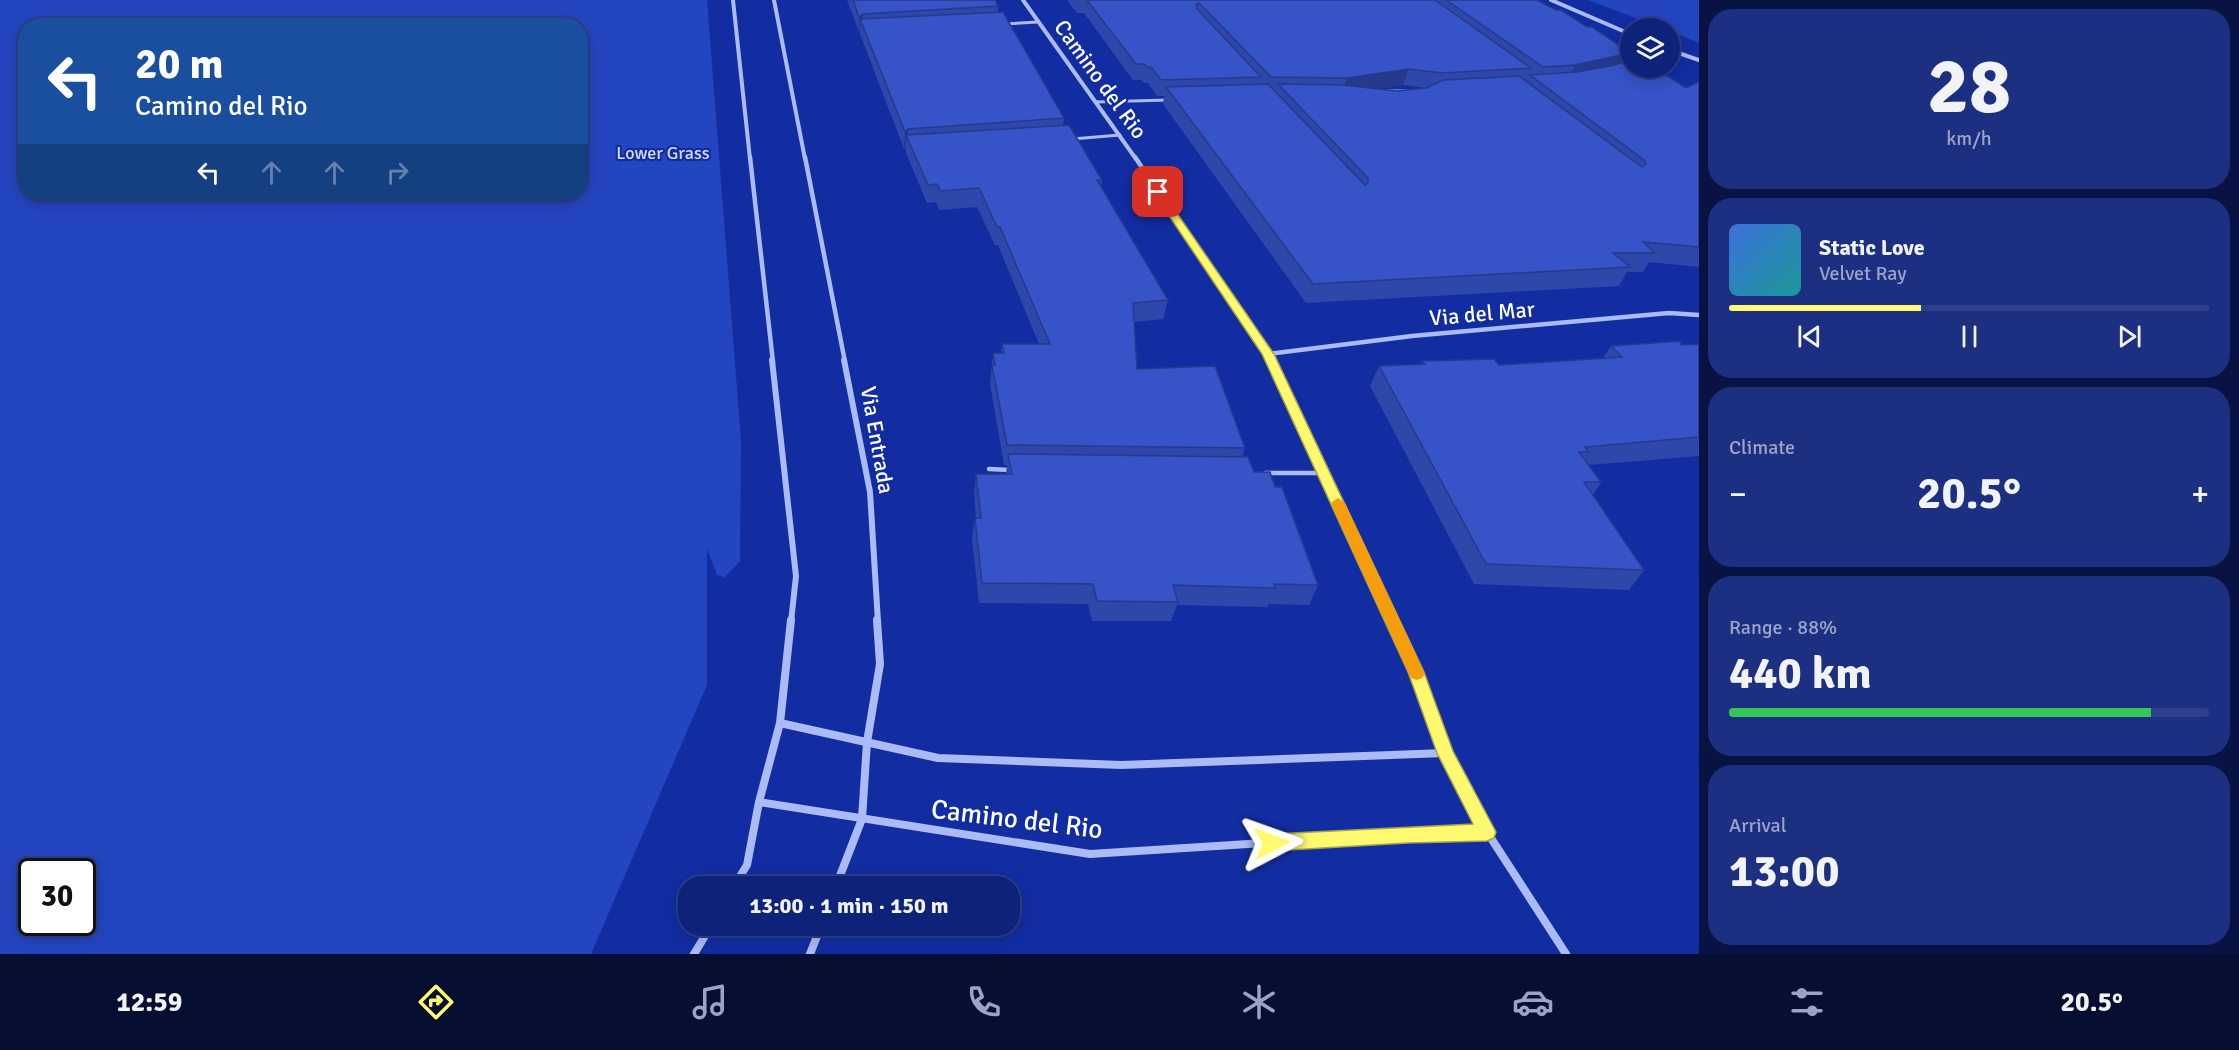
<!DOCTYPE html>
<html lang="en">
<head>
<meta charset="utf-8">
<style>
  :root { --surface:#0e227a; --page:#1c2f81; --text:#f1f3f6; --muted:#9ba4c7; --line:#2e3f8b; --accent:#fff970 }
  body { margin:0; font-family:Signika,sans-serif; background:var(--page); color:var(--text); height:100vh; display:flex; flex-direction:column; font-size:22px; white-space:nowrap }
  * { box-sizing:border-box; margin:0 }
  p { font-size:20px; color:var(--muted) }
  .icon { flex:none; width:33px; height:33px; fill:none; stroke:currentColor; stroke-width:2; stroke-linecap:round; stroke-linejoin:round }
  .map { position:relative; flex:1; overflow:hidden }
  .details { display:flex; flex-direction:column; gap:9px; padding:9px; background:#081343; width:540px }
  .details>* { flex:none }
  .banner { position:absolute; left:18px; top:18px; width:570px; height:183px; border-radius:24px; box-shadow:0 3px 15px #0003,0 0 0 2px var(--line); background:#1a4fa0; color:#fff; overflow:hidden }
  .controls { position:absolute; left:1620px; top:18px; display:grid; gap:12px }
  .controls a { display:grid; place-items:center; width:60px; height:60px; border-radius:50%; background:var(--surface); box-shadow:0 3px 15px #0003,0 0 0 2px var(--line); font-size:30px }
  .speed { position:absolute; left:18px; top:858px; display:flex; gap:12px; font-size:30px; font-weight:700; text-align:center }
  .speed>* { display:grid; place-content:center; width:78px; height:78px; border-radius:50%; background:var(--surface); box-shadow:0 3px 15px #0003,0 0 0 2px var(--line); line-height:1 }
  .speed .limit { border:3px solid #111; border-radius:9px; background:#fff; color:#111 }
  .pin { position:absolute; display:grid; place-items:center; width:51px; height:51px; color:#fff; margin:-26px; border-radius:12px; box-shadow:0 3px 9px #0006 }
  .me { position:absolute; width:66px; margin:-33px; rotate:86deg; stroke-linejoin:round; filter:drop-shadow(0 0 4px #0008) }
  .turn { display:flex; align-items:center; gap:21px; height:126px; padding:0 18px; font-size:27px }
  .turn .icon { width:78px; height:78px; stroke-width:2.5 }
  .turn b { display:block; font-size:42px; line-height:51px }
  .lanes { display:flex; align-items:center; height:57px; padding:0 18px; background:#0003; justify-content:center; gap:30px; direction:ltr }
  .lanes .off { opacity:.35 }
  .big { font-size:45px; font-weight:800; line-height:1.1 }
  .details .widget { flex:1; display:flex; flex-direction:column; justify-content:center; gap:9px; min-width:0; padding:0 21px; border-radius:24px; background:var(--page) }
  .details .dial { align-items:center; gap:0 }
  .dial b { font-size:78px; line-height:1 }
  .song { display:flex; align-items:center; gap:18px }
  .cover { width:72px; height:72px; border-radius:9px; background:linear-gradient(135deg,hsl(220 70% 55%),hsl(180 70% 35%)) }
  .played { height:6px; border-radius:3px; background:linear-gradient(90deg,var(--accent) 40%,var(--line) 40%) }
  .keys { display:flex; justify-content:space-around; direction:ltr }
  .heat { display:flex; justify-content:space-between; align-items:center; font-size:33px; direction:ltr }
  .charge { height:9px; border-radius:4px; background:linear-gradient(90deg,#34c759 88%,var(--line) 0) }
  .trip { position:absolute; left:678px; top:876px; width:342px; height:60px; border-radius:24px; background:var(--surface); box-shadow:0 3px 15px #0003,0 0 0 2px var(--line); font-weight:800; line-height:60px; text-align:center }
  .dock { display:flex; height:96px; justify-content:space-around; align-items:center; background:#060e31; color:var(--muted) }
  .dock .icon { width:42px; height:42px }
  .dock .selected { color:var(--accent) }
  .dock b { font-size:27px; color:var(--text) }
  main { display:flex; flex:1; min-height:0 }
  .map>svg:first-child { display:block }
</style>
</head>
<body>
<main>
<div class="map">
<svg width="1699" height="954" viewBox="0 0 1699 954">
  <rect width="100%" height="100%" fill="#122da2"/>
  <path fill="#2445c0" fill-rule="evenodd" d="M0,0H707L741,441L740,561L725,577L717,575L707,549V685L591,954H0ZM26,26H580V194H26ZM32,872H82V922H32Z
    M1588,0H1699V43L1670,31V28H1662Z"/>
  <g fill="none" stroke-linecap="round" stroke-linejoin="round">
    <path stroke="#abbbf5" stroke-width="3" d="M1005,24L1038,22
      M1670,58L1681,54
      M1388,91H1413
      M1096,102L1168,100
      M1072,139L1120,135"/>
    <path stroke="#abbbf5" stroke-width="4.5" d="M989,469L1010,470
      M1265,473H1324"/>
    <path stroke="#abbbf5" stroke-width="4" d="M733,0L750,159
      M774,0L805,159
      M1023,0L1136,159
      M1551,0L1630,34
      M1670,50L1699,60"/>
    <path stroke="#abbbf5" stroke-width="4.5" d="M750,157L773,362
      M805,157L845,362
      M1135,157L1272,362
      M1268,354L1412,336L1669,313L1699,315"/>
    <path stroke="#abbbf5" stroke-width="6" d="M772,360L796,576L791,622
      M844,360L870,492L878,622
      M1271,360L1393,622"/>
    <path stroke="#abbbf5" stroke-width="8" d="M1392,620L1416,672L1445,753L1487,832L1566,954
      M780,723L938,758L1121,765L1445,753
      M759,802L1090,854L1408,834L1487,832
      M734,886L747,865L759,802L780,723L791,620
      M836,886L862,819L867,742L880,664L877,620
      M694,954L711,926
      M810,954L821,926"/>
  </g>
  <path fill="#2e47ab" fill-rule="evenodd" d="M847,0H995L998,6V12L1064,118L1063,126L1102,180L1101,187L1168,300L1163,319L1134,322L1137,369L1245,448L1242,457L1254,472L1275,487L1318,585L1309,605L1269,604L1267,607L1177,605L1171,621H1092L1088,604L979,603L972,538L975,518H976L974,494L976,474H1006L1007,465H1004L990,384L993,353H1001L1002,344H1039L998,245H995L977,207L939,210L936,202L927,203L906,153V148L904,149L860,34V31L859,32Z
    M1067,0H1537L1587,27L1630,52V55L1627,61L1686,88L1699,82V267L1649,262L1643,272H1627L1619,286L1306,303L1163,104L1164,96H1157L1148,83H1144L1141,80H1133L1084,13H1077ZM1403,85L1425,88L1397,91L1379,89Z
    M1699,344V456L1589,465L1601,482L1593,495L1644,570L1629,590L1474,584L1370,386L1379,366L1420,365L1422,361L1499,365L1603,358L1611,346L1681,345Z"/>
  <path fill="#263a8b" d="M863,14V25L860,19V31L859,32V17Z
    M1630,53L1623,69L1568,81L1575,65Z
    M1409,69L1403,85L1341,95L1347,78Z
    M908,129V139L906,135V148L904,149L905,132Z"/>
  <path fill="#3653c7" stroke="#263a8b" stroke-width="1.5" d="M853,0H995L998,6L863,14L859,17Z
    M1087,0H1435L1531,68L1443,73L1409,69L1347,78L1271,77L1199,3L1196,5L1197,9L1261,77L1161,80L1151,67H1147L1144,64H1136Z
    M1446,0H1537L1556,10H1561L1587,27H1592L1630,53L1575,65L1543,67Z
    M1003,12L1064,118L908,129L905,132L860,19Z
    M1630,60V68H1655L1686,88L1699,82V247L1643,242L1655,253H1613L1630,267L1313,284L1166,87L1268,84L1365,185L1368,183V178L1278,84L1343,85L1397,91L1426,88L1444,80L1519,76L1642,167L1646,164L1644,160L1530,75L1577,72L1615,65Z
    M1069,125L1102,180H1097L1168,300L1133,303L1137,369L1215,366L1245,448L1007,445L992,365H995L993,353H1004L1002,344H1050L1000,227H997L979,188L940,191L937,184L928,185L906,135Z
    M1681,341V345L1699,344V437L1585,447L1589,452H1579L1601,482H1584L1644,570L1486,564L1379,366L1425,364L1422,361L1494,359L1499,365L1622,357L1611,346Z
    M1008,454L1248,457L1254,472H1270L1275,487H1282L1318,585L1274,584L1276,588L1173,585L1178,602L1097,601L1093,584L982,583L975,518H981L976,474H1012Z"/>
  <path fill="#fff970" stroke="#a6a249" stroke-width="1.5" d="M1154,190H1161L1274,354L1424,672L1453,751L1496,832L1494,838L1487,841L1408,843L1272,851L1265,849L1263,843L1265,837L1272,834L1473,824L1437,753L1408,672L1262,354L1153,192Z"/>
  <path fill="#f59e0b" d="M1338,498L1345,503L1425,674L1422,678L1417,680L1411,678L1409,674L1331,503Z"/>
  <g text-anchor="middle" stroke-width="4.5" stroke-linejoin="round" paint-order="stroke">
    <g font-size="18" fill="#d5ddfe" stroke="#122da2">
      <text x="663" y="159">Lower Grass</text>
    </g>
    <g font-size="22" fill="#fff" stroke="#122da2">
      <text transform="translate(1101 79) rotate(54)" y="8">Camino del Rio</text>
      <text transform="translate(1482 313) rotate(-5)" y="8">Via del Mar</text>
      <text transform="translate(878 440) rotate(80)" y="8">Via Entrada</text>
    </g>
    <g font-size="27" fill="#fff" stroke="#122da2">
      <text transform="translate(1017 819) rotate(7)" y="9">Camino del Rio</text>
    </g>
  </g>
</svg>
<div class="controls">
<a><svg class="icon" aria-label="layers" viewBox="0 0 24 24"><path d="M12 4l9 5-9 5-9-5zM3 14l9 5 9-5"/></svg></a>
</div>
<div class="speed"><div class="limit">30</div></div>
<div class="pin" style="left:1158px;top:192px;background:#d93025"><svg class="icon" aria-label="arrive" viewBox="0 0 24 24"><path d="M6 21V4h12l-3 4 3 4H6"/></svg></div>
<svg class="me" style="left:1272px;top:843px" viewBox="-20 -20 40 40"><path d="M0-17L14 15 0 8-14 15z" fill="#fff970" stroke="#fff" stroke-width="4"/></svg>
<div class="trip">13:00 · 1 min · 150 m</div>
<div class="banner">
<div class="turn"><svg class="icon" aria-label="left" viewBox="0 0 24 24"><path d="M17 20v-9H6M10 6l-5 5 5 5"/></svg><div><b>20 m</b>Camino del Rio</div></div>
<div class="lanes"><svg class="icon" aria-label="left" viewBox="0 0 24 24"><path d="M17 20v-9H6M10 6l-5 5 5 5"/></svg><svg class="icon off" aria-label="ahead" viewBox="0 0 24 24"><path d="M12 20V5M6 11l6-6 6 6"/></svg><svg class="icon off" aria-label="ahead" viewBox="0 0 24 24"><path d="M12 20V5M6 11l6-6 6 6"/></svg><svg class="icon off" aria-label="right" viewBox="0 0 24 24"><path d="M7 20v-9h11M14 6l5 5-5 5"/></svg></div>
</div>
</div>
<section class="details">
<div class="widget dial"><b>28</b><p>km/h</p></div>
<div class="widget">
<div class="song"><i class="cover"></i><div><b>Static Love</b><p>Velvet Ray</p></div></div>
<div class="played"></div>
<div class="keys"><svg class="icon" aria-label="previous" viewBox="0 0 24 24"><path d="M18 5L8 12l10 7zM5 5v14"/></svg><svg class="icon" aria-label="pause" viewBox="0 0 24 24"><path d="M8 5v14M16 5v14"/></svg><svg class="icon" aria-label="next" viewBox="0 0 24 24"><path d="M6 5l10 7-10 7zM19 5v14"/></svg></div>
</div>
<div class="widget"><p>Climate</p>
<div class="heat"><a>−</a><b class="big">20.5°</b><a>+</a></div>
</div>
<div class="widget"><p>Range · 88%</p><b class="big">440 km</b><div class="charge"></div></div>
<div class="widget"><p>Arrival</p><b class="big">13:00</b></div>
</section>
</main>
<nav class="dock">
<b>12:59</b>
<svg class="icon selected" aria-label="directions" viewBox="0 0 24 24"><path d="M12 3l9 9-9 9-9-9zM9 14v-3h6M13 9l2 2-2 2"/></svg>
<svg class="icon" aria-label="music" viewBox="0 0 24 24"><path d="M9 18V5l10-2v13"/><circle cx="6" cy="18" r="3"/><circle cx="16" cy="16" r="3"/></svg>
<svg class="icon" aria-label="phone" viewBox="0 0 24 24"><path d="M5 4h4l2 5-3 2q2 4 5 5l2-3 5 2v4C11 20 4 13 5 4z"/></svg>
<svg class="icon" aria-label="climate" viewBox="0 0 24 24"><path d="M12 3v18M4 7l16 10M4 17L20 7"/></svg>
<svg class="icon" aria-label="car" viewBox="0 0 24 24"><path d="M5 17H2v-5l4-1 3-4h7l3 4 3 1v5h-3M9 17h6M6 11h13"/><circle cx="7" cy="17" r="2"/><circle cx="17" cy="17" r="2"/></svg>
<svg class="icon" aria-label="filters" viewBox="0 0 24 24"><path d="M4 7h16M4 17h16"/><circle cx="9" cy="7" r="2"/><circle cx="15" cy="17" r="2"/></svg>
<b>20.5°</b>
</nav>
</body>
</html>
